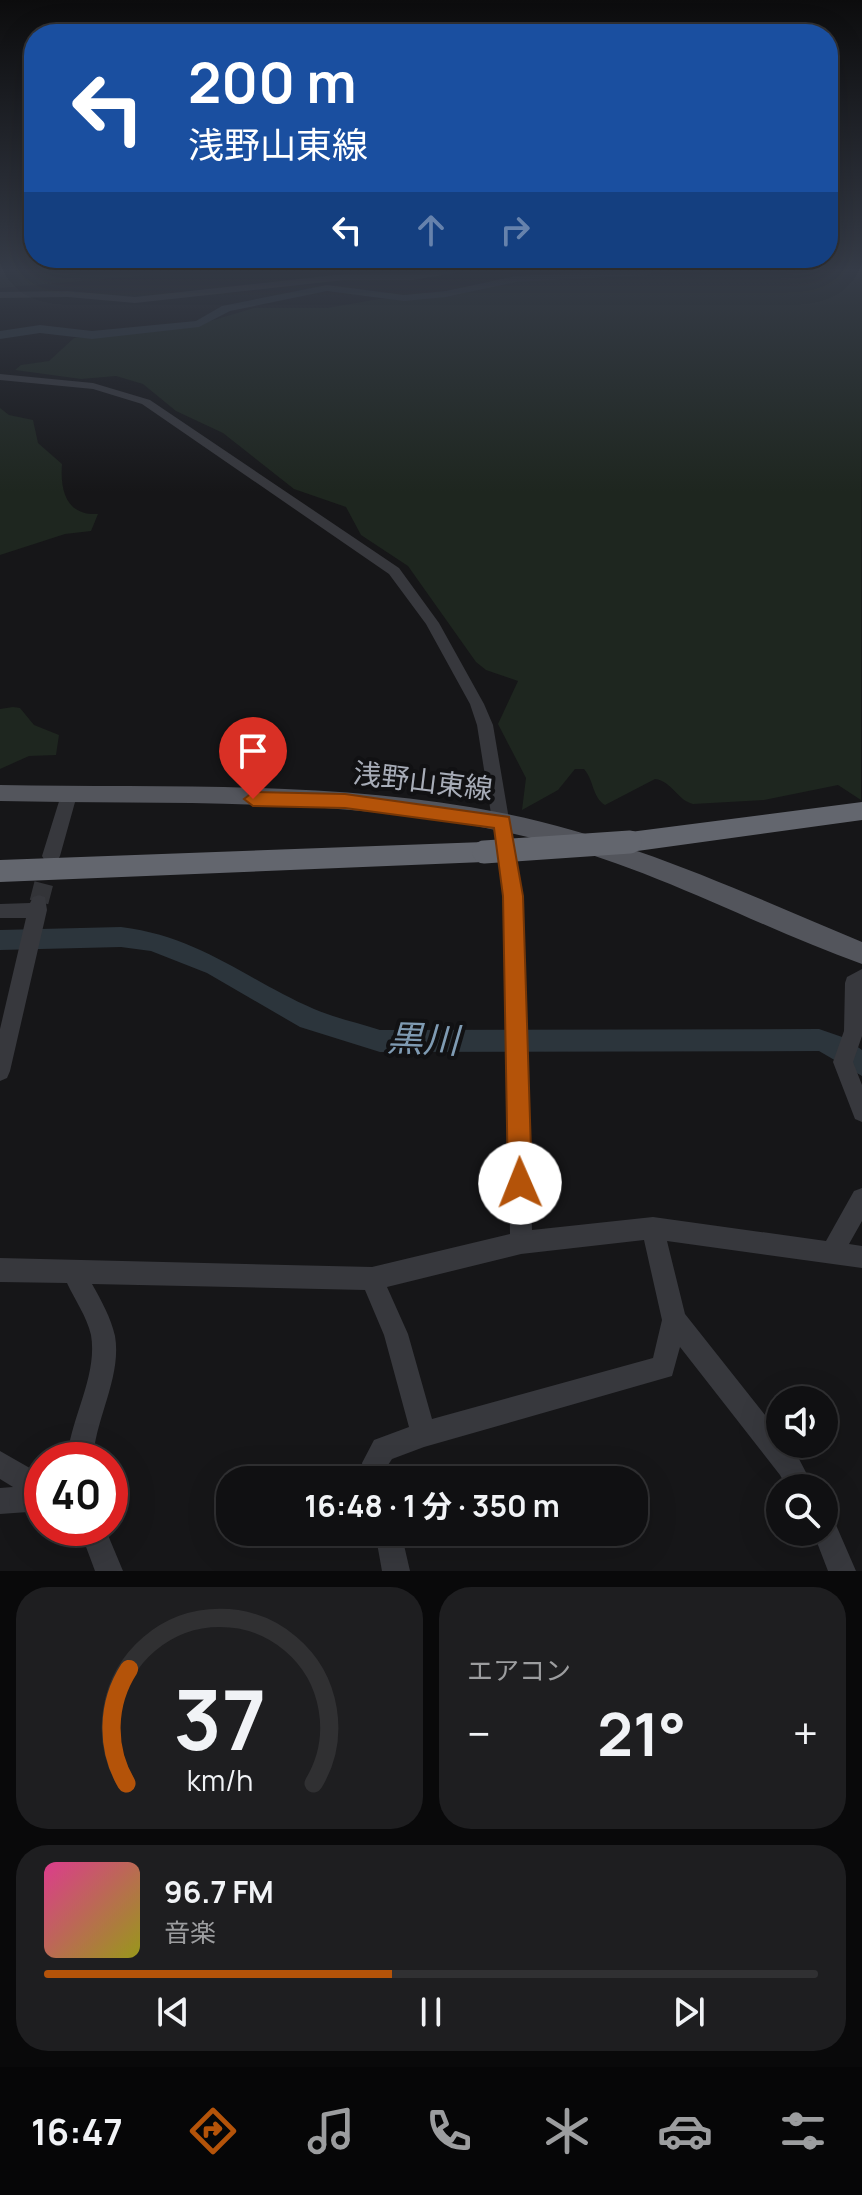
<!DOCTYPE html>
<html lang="ja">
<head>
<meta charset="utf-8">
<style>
  :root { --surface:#101012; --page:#1e1e20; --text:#f1f3f6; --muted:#9c9d9f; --line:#303032; --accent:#b45309 }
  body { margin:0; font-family:Manrope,"Noto Sans JP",sans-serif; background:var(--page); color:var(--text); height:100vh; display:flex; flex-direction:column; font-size:30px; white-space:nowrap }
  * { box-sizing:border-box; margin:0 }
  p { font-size:26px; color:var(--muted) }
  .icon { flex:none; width:44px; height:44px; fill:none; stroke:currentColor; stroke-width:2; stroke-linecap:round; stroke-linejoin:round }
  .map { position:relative; height:1571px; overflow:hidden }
  .details { display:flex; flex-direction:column; gap:16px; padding:16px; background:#09090a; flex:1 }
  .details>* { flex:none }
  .top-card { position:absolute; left:24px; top:24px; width:814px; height:244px; border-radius:32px; box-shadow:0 8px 32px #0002,0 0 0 2px var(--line); background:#1a4fa0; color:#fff; overflow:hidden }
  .tools { position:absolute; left:766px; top:1386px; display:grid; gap:16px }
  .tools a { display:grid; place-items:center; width:72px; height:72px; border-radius:50%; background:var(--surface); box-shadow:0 8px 32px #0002,0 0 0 2px var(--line); font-size:40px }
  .speed { position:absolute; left:24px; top:1442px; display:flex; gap:16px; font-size:40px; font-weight:700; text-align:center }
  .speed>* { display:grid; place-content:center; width:104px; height:104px; border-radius:50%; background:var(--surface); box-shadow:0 8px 32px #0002,0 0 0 2px var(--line); line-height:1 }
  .speed .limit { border:12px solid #d22; background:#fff; color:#111 }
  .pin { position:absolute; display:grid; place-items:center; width:68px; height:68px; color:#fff; margin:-82px -34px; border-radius:50% 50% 50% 0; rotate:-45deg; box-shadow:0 0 8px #0007 }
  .pin .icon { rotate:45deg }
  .me { position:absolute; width:88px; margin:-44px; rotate:359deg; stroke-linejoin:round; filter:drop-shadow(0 0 6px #0008) }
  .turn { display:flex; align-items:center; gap:28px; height:168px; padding:0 32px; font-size:36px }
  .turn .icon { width:104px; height:104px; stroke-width:2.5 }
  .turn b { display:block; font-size:56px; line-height:68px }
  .lanes { display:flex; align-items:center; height:76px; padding:0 32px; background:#0003; justify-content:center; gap:40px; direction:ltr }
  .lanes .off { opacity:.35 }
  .big { font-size:60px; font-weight:700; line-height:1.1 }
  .details .tile { flex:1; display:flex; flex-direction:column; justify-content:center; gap:12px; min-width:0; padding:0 28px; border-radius:32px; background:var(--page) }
  .details .dial { align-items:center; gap:0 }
  .dial svg { height:208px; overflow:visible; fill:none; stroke:var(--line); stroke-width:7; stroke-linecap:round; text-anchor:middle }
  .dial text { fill:var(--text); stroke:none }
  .song { display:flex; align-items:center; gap:24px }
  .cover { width:96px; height:96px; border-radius:12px; background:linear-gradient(135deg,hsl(330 70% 55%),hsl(60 70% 35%)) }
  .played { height:8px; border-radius:4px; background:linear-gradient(90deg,var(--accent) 45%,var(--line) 45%) }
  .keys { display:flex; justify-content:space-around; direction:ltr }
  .heat { display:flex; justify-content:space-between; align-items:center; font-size:44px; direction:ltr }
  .details .tiles { flex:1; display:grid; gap:16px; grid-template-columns:1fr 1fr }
  .tile:last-child { grid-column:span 2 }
  .trip { position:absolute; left:216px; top:1466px; width:432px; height:80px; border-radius:32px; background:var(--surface); box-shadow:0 8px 32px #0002,0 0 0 2px var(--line); font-weight:700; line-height:80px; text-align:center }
  .dock { display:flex; height:128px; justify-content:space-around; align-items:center; background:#060607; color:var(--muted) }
  .dock .icon { width:56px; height:56px }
  .dock .selected { color:var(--accent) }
  .dock b { font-size:36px; color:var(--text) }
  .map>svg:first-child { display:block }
</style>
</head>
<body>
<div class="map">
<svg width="862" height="1571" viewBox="0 0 862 1571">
  <rect width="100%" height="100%" fill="#161618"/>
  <path fill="#1e261f" d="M0,272H183L0,288Z
    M712,272H862L861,800L838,785L764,800L693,804C677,800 672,781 655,779L605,805C592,797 594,780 584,769H575L558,790L522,810L526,778L498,724L518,681L486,670L476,662L408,566L361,535L346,507L294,489L223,433L176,411L143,384L116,376L81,379L15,370L21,365L49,361L74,338L197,325L254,308H327L379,299L452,296L526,276L593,273L694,277Z
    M0,408L9,415L33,420L38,443L62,464C60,490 66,516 98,514L91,531L65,534L0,555Z
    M13,707L20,708L34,725L59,735L56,755L29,756L0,769V709Z"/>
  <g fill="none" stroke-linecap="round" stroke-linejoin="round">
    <path fill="#2c353c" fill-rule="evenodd" d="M591,272H653L648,275L516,282L446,297L404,301L327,291L230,311L199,327L92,339L40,333L0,339V331L40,325L92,331L196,321L222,306L327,285L404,295L446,291L516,276Z
      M121,927C201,937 245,979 314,1009C335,1018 359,1023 380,1030L819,1029L845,1038L862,1050V1076L819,1051L380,1052L300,1027L207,973L151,951L121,947L0,950V930Z"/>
    <path stroke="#333438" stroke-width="15" stroke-dasharray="15 8" stroke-linecap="butt" d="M47,869L49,861"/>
    <path stroke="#333438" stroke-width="19" stroke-dasharray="19 10" stroke-linecap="butt" d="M39,902L48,867"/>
    <path fill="#37383d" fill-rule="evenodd" d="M436,272H460L413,280H344L135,303L68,297L0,298V292L68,291L135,297L344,274Z
      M0,374L93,383L150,400L399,568L439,623L484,704L493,725L522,896L532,1230L653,1217L826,1241L854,1191L862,1188V1221L849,1244L862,1246V1268L667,1241L685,1314L780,1434V1444H788L798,1457L814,1488H787L780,1475L680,1347L672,1376L424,1447L392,1459L388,1465L391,1480H365L362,1463L374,1440L409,1427L384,1335L365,1290L92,1284C101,1300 111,1318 115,1336C122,1377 95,1419 93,1460H67C70,1419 98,1376 91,1335C87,1317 75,1300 67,1283L0,1282V1258L372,1267L510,1234L504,896L477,725L470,704L426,624L389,574L142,404L93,389L0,380ZM644,1240L662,1320L653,1358L432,1419L408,1334L387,1287L521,1254Z
      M69,789L75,791L77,795L60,856L57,861L51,863L45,861L42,856L61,795L63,791Z
      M39,895L45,897L47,910L10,1071L7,1078L0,1081V1029L26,918H0V904L30,903L33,897Z
      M862,969V1036L853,1062L862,1085V1122L855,1119L833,1062L844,1031L845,983L847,977Z
      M0,1451L42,1475V1511L0,1514V1488L13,1487L0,1479Z
      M824,1514L833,1518L856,1571H828L813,1532H824Z
      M79,1528H105L123,1571H95Z
      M375,1532H401L410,1571H382Z"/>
    <path fill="#53555c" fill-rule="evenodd" d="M0,785C167,788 337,780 502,813C627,838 745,893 862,942V964C756,926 657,870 547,842C369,795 182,805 0,801Z"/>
    <path fill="#63666e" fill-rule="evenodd" d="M862,802V820L630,852L621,849L617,842L621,835L630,832Z
      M484,842L493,845L497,852L493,859L484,862L0,882V860Z"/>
    <path stroke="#63666e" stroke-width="23" d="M484,852L630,842"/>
  </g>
  <linearGradient id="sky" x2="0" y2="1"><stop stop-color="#0c0c0d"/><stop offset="0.55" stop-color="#363c48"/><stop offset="1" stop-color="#363c48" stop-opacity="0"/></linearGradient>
  <rect width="862" height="492" fill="url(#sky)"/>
  <path fill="#b45309" stroke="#753606" stroke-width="2" d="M253,792L345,794L509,817L523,896L532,1183L529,1192L520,1196L511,1192L508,1183L503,896L494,828L345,808L253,806L244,799Z"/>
  <g text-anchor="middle" stroke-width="8" stroke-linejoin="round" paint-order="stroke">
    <g font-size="28" fill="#a8adb8" stroke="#111113">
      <text transform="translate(423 781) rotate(7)" y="10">浅野山東線</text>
    </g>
    <g font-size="36" font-style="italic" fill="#7f9bb3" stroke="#111113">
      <text transform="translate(423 1039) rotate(2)" y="13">黒川</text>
    </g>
  </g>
</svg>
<div class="tools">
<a><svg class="icon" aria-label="sound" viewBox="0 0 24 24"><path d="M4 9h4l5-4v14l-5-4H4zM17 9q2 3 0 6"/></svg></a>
<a><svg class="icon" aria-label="search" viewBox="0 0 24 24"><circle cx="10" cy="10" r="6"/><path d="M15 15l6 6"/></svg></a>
</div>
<div class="speed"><div class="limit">40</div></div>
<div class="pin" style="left:253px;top:799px;background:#d93025"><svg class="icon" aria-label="arrive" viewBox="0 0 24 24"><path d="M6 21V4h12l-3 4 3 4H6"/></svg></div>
<svg class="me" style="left:520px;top:1183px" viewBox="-20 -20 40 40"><circle r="19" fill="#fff"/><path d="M0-13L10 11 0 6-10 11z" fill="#b45309"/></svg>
<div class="trip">16:48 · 1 分 · 350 m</div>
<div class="top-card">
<div class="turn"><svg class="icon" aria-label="left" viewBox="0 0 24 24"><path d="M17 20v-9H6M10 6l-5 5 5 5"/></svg><div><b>200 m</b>浅野山東線</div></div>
<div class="lanes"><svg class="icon" aria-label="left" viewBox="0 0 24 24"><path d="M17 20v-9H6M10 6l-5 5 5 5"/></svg><svg class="icon off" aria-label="ahead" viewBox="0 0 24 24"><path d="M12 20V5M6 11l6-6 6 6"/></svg><svg class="icon off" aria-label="right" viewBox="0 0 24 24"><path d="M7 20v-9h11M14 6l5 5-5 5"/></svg></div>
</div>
</div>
<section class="details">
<div class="tiles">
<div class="tile dial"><svg viewBox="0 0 100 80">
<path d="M14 69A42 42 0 1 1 86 69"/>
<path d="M14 69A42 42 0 0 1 15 25" stroke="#b45309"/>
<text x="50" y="56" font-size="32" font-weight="700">37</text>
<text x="50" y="72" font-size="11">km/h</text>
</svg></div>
<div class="tile"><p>エアコン</p>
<div class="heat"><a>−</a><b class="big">21°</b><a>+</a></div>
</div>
<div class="tile">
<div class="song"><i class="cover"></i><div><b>96.7 FM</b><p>音楽</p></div></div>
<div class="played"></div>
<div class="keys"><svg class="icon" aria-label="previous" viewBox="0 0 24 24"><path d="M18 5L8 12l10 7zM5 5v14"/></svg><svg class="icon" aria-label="pause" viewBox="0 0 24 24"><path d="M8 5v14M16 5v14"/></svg><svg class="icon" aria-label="next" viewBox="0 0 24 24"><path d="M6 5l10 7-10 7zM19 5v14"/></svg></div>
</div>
</div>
</section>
<nav class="dock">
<b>16:47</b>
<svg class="icon selected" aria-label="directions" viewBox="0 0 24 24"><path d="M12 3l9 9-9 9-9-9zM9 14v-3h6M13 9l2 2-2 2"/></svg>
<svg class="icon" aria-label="music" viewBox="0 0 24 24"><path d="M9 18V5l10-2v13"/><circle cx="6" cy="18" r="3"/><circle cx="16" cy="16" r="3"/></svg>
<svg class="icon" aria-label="phone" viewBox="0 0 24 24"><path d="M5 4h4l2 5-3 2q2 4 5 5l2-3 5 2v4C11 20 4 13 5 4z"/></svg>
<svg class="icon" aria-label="climate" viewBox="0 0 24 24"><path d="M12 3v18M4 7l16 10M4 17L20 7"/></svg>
<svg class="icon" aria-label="car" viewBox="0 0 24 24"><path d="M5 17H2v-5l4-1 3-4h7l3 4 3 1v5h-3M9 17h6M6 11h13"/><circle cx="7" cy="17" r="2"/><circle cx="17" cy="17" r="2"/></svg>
<svg class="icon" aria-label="filters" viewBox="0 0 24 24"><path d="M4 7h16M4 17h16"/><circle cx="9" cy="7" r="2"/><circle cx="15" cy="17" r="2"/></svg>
</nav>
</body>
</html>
